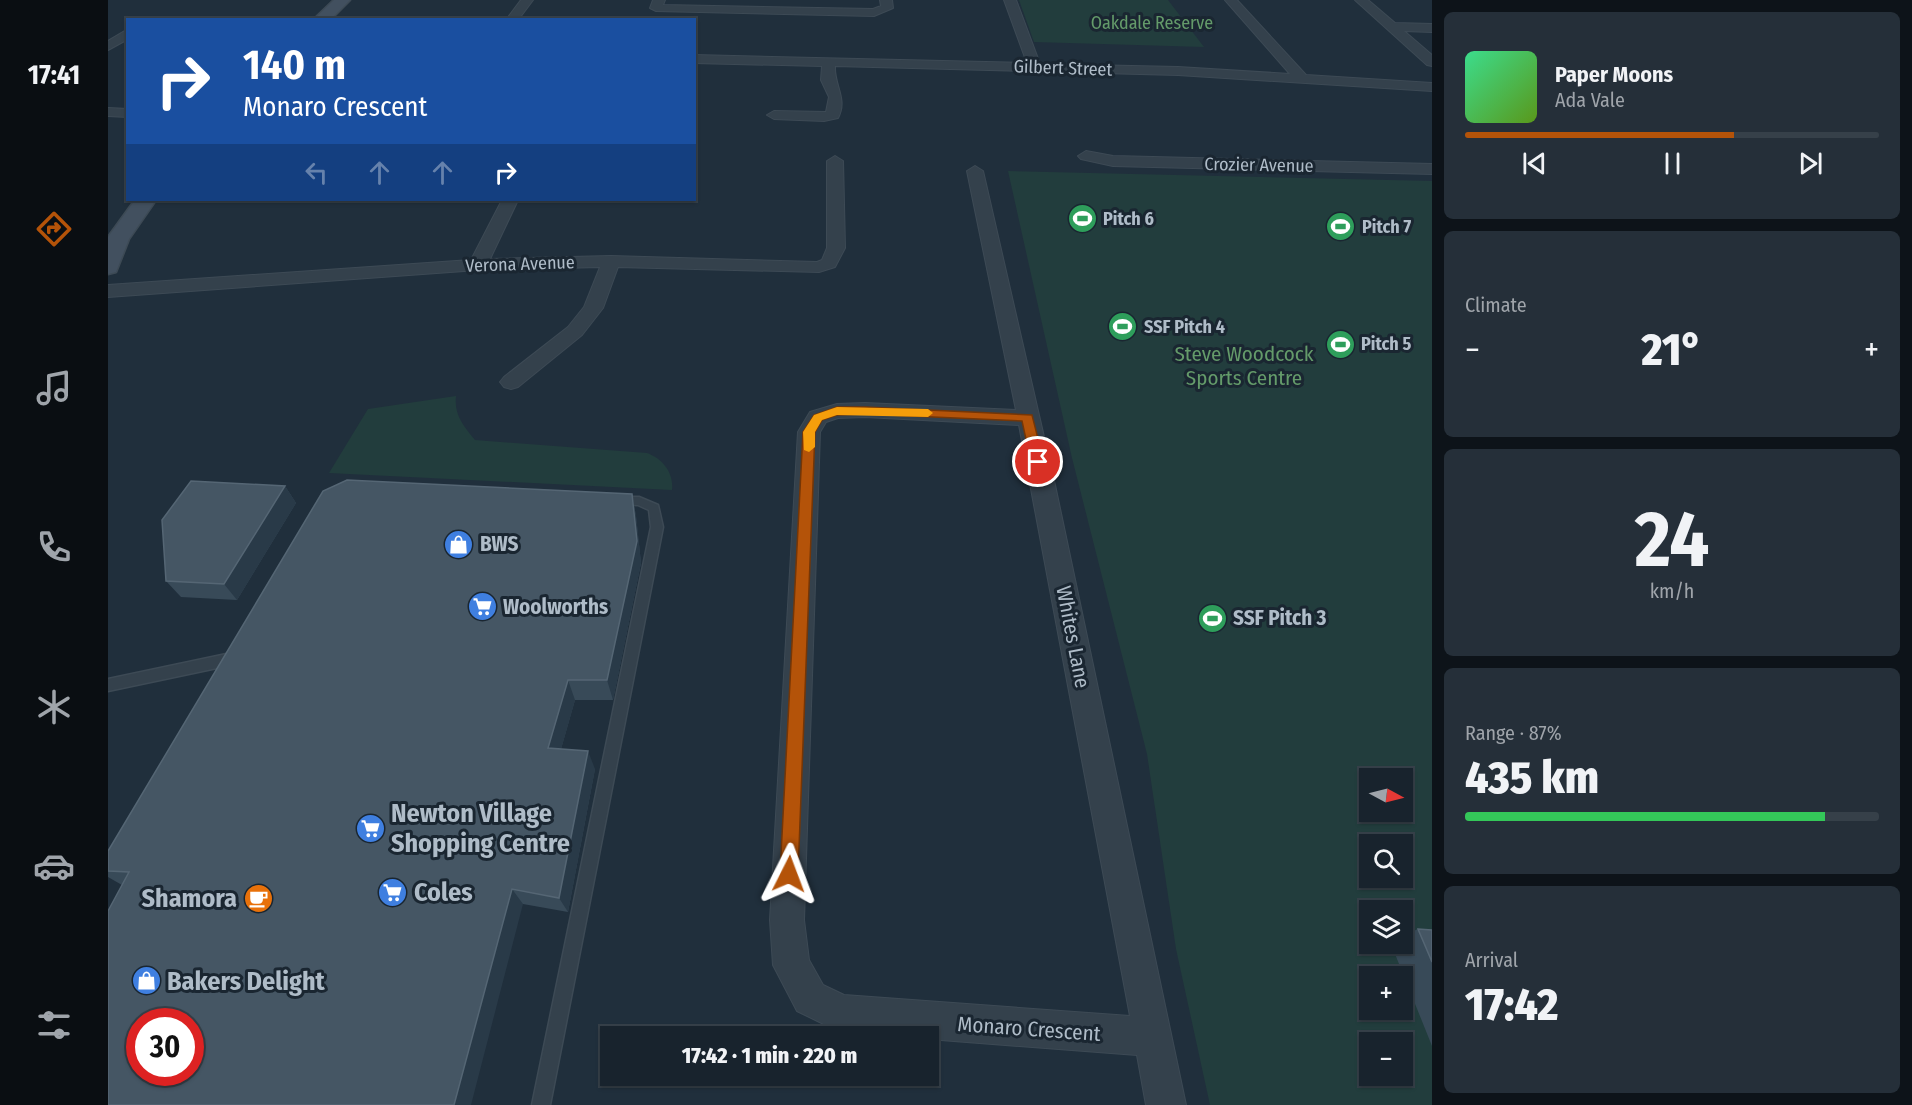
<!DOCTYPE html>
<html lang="en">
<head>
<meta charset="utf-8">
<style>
  :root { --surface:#18232d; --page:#252f39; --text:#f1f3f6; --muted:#9fa4aa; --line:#364049; --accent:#b45309 }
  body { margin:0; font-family:"Fira Sans Condensed",sans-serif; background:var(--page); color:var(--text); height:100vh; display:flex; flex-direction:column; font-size:22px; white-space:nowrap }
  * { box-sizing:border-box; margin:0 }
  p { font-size:20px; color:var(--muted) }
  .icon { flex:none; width:33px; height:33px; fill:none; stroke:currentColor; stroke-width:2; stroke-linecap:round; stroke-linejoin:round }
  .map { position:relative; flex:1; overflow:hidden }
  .panel { display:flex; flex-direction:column; gap:12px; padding:12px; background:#0d1319; width:480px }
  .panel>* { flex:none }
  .top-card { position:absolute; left:18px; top:18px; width:570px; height:183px; border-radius:0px; box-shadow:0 2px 4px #0004,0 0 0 2px var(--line); background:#1a4fa0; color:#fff; overflow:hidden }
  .needle { width:39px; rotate:97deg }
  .tools { position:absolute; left:1251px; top:768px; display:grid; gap:12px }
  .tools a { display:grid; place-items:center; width:54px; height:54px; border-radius:0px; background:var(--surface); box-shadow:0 2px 4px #0004,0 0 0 2px var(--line); font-size:30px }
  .speed { position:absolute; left:18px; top:1008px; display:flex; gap:12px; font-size:30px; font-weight:700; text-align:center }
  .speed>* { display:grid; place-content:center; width:78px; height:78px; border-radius:50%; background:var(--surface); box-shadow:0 2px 4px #0004,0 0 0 2px var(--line); line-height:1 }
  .speed .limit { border:9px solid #d22; background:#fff; color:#111 }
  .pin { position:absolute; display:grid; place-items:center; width:51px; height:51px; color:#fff; margin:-26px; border:3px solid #fff; border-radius:50%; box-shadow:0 2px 6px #0007 }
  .me { position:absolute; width:66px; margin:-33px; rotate:3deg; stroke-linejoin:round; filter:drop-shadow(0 0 4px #0008) }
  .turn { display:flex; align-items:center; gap:21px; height:126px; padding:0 18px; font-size:27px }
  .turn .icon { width:78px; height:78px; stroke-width:2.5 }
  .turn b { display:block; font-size:42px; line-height:51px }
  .lanes { display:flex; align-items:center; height:57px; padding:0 18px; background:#0003; justify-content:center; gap:30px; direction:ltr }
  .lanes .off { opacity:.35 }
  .big { font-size:45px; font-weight:800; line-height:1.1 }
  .panel .tile { flex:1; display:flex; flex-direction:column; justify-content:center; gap:9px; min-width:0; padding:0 21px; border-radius:9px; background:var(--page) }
  .panel .dial { align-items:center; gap:0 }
  .dial b { font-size:78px; line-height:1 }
  .song { display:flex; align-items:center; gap:18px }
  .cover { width:72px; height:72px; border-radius:9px; background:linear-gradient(135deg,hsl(150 70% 55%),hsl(90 70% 35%)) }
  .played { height:6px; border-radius:3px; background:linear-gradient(90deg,var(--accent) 65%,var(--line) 65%) }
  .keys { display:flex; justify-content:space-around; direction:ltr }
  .heat { display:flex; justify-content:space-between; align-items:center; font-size:33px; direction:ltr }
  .charge { height:9px; border-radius:4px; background:linear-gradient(90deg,#34c759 87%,var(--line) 0) }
  .trip { position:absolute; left:492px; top:1026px; width:339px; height:60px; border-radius:0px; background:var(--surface); box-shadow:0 2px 4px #0004,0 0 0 2px var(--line); font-weight:800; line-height:60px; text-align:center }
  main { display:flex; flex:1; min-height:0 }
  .menu { display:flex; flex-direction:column; width:108px; justify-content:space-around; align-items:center; background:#0a0e12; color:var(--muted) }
  .menu .icon { width:42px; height:42px }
  .menu .active { color:var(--accent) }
  .menu b { font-size:27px; color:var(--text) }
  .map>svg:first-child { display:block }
</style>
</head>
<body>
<main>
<nav class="menu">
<b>17:41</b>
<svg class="icon active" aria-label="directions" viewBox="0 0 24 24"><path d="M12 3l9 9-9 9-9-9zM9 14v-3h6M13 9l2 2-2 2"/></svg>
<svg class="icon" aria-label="music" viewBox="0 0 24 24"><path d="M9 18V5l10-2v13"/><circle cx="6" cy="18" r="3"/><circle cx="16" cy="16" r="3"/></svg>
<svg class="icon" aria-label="phone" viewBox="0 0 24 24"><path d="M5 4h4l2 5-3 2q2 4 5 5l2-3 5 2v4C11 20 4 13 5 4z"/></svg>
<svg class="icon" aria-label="climate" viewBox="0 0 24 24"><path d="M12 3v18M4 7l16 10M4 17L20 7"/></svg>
<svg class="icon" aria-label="car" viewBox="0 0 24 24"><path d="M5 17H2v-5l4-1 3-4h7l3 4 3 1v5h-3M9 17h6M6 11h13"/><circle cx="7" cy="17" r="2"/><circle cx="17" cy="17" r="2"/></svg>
<svg class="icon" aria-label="filters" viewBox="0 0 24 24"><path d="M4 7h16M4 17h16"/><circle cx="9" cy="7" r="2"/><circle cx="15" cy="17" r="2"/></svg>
</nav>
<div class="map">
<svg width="1324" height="1105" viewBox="0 0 1324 1105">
  <rect width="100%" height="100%" fill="#202f3c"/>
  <path fill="#223d3d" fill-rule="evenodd" d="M911,0H1060L1096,47L926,42Z
    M900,171L1324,181V1105H1102L1068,949L1039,754L964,458ZM1262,778H1294V812H1262ZM1262,844H1294V878H1262ZM1262,910H1294V944H1262ZM1262,976H1294V1010H1262ZM1262,1042H1294V1076H1262Z
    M348,396C346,415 355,425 367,440L539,453C555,459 566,473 564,490L221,473L260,409Z"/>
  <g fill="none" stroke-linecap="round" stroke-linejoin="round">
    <defs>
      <path id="lane" d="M511,497H531L550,505L555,527L442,1105H424L543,527L541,510L530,505L507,504L505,501L507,498Z
        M128,652L133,654L135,658L133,662L128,664L0,691V679Z"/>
      <path id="street" d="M413,0H425L410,20H398Z
        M545,0H557L555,5L765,9L773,6L772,0H784L785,8L766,16L548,11L542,8Z
        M896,0H908L932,64L1070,67L1182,74L1117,0H1129L1198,75L1324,83V91L1070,75L727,66C726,86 740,99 730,118L716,121L666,119L659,115L666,111L718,112L721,97L713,80L714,66L586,63V55L919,63Z
        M1247,0H1260L1287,23L1324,24V32L1296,31L1324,55V66L1319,65Z
        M20,29V39L0,50V41Z
        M0,108L20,109V117L0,116Z
        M978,151L1005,156L1324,164V174L1005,166L973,159L970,156Z
        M727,156L735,161L737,248L727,267L711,272L510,267L495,308L474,335L410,387L403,389L396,387L392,382L396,377L460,327L476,307L492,267L370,270L0,297V285L363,260L394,200H410L382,259L503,256L709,262L714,260L719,248V161Z
        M867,166L875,171L947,485L1078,1105H1038L1029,1055L820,1039V1036L734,1033L689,1011L665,965L662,920L690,432L702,412L729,404L757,403L908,410L859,171ZM757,417L911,425L1022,1016L736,995L715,985L701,960L696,920L712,432L718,422L730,418Z"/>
      <path id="secondary" d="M226,0H242L222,20H205Z
        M27,200H48L21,239L8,272L0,274V237Z"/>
    </defs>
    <use href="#lane" stroke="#3d4a55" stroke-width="3"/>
    <use href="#street" stroke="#3d4a55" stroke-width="2"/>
    <use href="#secondary" stroke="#3d4a55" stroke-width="3"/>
    <use href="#lane" fill="#34414c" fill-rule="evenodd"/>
    <use href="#street" fill="#34414c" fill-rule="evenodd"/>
    <use href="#secondary" fill="#42505f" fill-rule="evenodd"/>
  </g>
  <path fill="#384a58" d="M177,486L188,503L129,600L73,597L58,581Z
    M524,494L528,516L533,563L505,700H467L453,749L487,769L460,912L415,904L14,885L0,877V851Z
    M1310,929L1324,930V1046L1283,944H1294V936Z"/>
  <path fill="#293a48" d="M177,486L188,503L129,600L116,584Z
    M524,494L528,516L533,563L505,700L499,680Z
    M460,680L467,700L448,767L440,748Z
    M480,751L487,769L460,912L451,898Z
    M404,889L415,904L363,1105H346Z"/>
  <path fill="#455664" stroke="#556674" stroke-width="1.5" fill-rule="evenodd" d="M239,480L524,494L529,541L499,680H460L440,748L480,751L451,898L404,889L346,1105H0V911L21,872L0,871V851L215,491ZM32,1022H82V1072H32Z
    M83,481L177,486L116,584L58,581L54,520Z
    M1310,929L1324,930V962Z"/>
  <path fill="#b45309" stroke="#753606" stroke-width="1.5" d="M757,407L924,415L936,462L930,467L923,462L914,421L757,414L729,415L714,420L707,432L690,874L688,880L681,883L675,880L672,874L695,432L706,415L729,407Z"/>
  <path fill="#f59e0b" d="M729,407L820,409L825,413L820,417L729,415L714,420L707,432V447L701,452L696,450L695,432L706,415Z"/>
  <defs>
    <symbol id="stadium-disc" viewBox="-11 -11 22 22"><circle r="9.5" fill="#2e9e5b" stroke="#1a2631"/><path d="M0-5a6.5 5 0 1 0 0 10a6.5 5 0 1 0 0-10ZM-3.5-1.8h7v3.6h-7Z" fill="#fff"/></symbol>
    <symbol id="shop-disc" viewBox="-11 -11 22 22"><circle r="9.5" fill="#3f7fe0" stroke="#1a2631"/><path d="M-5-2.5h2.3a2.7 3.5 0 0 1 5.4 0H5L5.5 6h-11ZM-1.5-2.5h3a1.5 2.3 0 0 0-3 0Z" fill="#fff"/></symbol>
    <symbol id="supermarket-disc" viewBox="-11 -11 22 22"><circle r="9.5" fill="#3f7fe0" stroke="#1a2631"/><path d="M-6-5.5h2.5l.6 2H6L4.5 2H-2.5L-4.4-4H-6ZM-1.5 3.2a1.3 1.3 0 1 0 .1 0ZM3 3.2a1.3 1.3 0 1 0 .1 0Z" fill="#fff"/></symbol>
    <symbol id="cafe-disc" viewBox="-11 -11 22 22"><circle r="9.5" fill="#e8710a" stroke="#1a2631"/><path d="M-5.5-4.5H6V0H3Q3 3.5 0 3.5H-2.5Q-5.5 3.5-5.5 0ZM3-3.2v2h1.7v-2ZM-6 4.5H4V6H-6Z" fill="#fff"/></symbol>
  </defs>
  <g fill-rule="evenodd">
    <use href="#stadium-disc" x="958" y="202" width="33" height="33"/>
    <use href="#stadium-disc" x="1216" y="210" width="33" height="33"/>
    <use href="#stadium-disc" x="998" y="310" width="33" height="33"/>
    <use href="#stadium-disc" x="1216" y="328" width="33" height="33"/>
    <use href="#shop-disc" x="334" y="528" width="33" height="33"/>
    <use href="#supermarket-disc" x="358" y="590" width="33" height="33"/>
    <use href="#stadium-disc" x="1088" y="602" width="33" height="33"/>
    <use href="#supermarket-disc" x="246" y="812" width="33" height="33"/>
    <use href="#supermarket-disc" x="268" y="876" width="33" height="33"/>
    <use href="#cafe-disc" x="134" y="882" width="33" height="33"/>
    <use href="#shop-disc" x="22" y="964" width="33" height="33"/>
  </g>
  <g text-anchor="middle" stroke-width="6" stroke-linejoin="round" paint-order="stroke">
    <g font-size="18" fill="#649b6a" stroke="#1a2631">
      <text x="1044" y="29">Oakdale Reserve</text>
    </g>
    <g font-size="18" fill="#afbcc8" stroke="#1a2631">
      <text transform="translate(955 68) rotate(2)" y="6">Gilbert Street</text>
      <text transform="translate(1151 165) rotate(1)" y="6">Crozier Avenue</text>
      <text transform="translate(412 264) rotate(-2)" y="6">Verona Avenue</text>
    </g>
    <g font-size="18" font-weight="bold" fill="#afbcc8" stroke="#1a2631" text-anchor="start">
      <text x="995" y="225">Pitch 6</text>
      <text x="1254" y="233">Pitch 7</text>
      <text x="1036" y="333">SSF Pitch 4</text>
      <text x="1253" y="350">Pitch 5</text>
    </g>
    <g font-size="21" fill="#649b6a" stroke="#1a2631">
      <text x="1136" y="361">Steve Woodcock<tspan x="1136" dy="24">Sports Centre</tspan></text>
    </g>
    <g font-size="21" font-weight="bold" fill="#afbcc8" stroke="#1a2631" text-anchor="start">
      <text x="372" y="551">BWS</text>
      <text x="395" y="614">Woolworths</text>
      <text x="1125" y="625">SSF Pitch 3</text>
    </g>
    <g font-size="21" fill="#afbcc8" stroke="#1a2631">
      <text transform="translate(965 637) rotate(79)" y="7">Whites Lane</text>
      <text transform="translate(921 1029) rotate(4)" y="7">Monaro Crescent</text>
    </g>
    <g font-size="26" font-weight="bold" fill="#afbcc8" stroke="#1a2631" text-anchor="start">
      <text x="283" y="822">Newton Village<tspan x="283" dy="30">Shopping Centre</tspan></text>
      <text x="306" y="901">Coles</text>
      <text x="129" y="907" text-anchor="end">Shamora</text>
      <text x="59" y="990">Bakers Delight</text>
    </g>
  </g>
</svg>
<div class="tools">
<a><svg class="needle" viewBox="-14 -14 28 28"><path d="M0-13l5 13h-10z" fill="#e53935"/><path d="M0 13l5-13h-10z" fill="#9fa4aa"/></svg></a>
<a><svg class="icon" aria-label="search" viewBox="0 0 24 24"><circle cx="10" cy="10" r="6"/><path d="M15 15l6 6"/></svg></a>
<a><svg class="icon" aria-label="layers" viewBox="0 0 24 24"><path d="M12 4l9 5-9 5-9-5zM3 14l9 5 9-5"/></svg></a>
<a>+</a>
<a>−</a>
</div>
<div class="speed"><div class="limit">30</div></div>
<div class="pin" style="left:930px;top:462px;background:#d93025"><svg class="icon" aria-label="arrive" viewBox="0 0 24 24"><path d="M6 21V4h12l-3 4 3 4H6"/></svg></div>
<svg class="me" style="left:681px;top:874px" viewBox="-20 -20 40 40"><path d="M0-17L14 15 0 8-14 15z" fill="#b45309" stroke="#fff" stroke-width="4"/></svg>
<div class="trip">17:42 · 1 min · 220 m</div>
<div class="top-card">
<div class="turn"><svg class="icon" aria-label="right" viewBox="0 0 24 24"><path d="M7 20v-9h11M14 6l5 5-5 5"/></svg><div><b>140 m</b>Monaro Crescent</div></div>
<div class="lanes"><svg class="icon off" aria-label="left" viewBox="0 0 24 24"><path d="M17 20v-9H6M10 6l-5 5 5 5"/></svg><svg class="icon off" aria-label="ahead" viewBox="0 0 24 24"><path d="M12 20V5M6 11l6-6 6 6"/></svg><svg class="icon off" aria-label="ahead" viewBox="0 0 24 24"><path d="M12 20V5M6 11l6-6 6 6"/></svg><svg class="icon" aria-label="right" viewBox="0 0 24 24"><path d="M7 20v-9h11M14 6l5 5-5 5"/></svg></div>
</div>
</div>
<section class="panel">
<div class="tile">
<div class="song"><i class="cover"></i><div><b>Paper Moons</b><p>Ada Vale</p></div></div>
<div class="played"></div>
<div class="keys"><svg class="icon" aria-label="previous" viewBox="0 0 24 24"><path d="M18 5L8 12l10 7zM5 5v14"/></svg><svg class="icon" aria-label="pause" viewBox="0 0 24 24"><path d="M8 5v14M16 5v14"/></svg><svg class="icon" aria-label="next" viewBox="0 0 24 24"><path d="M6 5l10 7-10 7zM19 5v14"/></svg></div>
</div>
<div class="tile"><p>Climate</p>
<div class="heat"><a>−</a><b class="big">21°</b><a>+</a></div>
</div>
<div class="tile dial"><b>24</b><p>km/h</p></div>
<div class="tile"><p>Range · 87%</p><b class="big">435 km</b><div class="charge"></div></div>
<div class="tile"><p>Arrival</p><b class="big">17:42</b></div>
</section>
</main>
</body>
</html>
